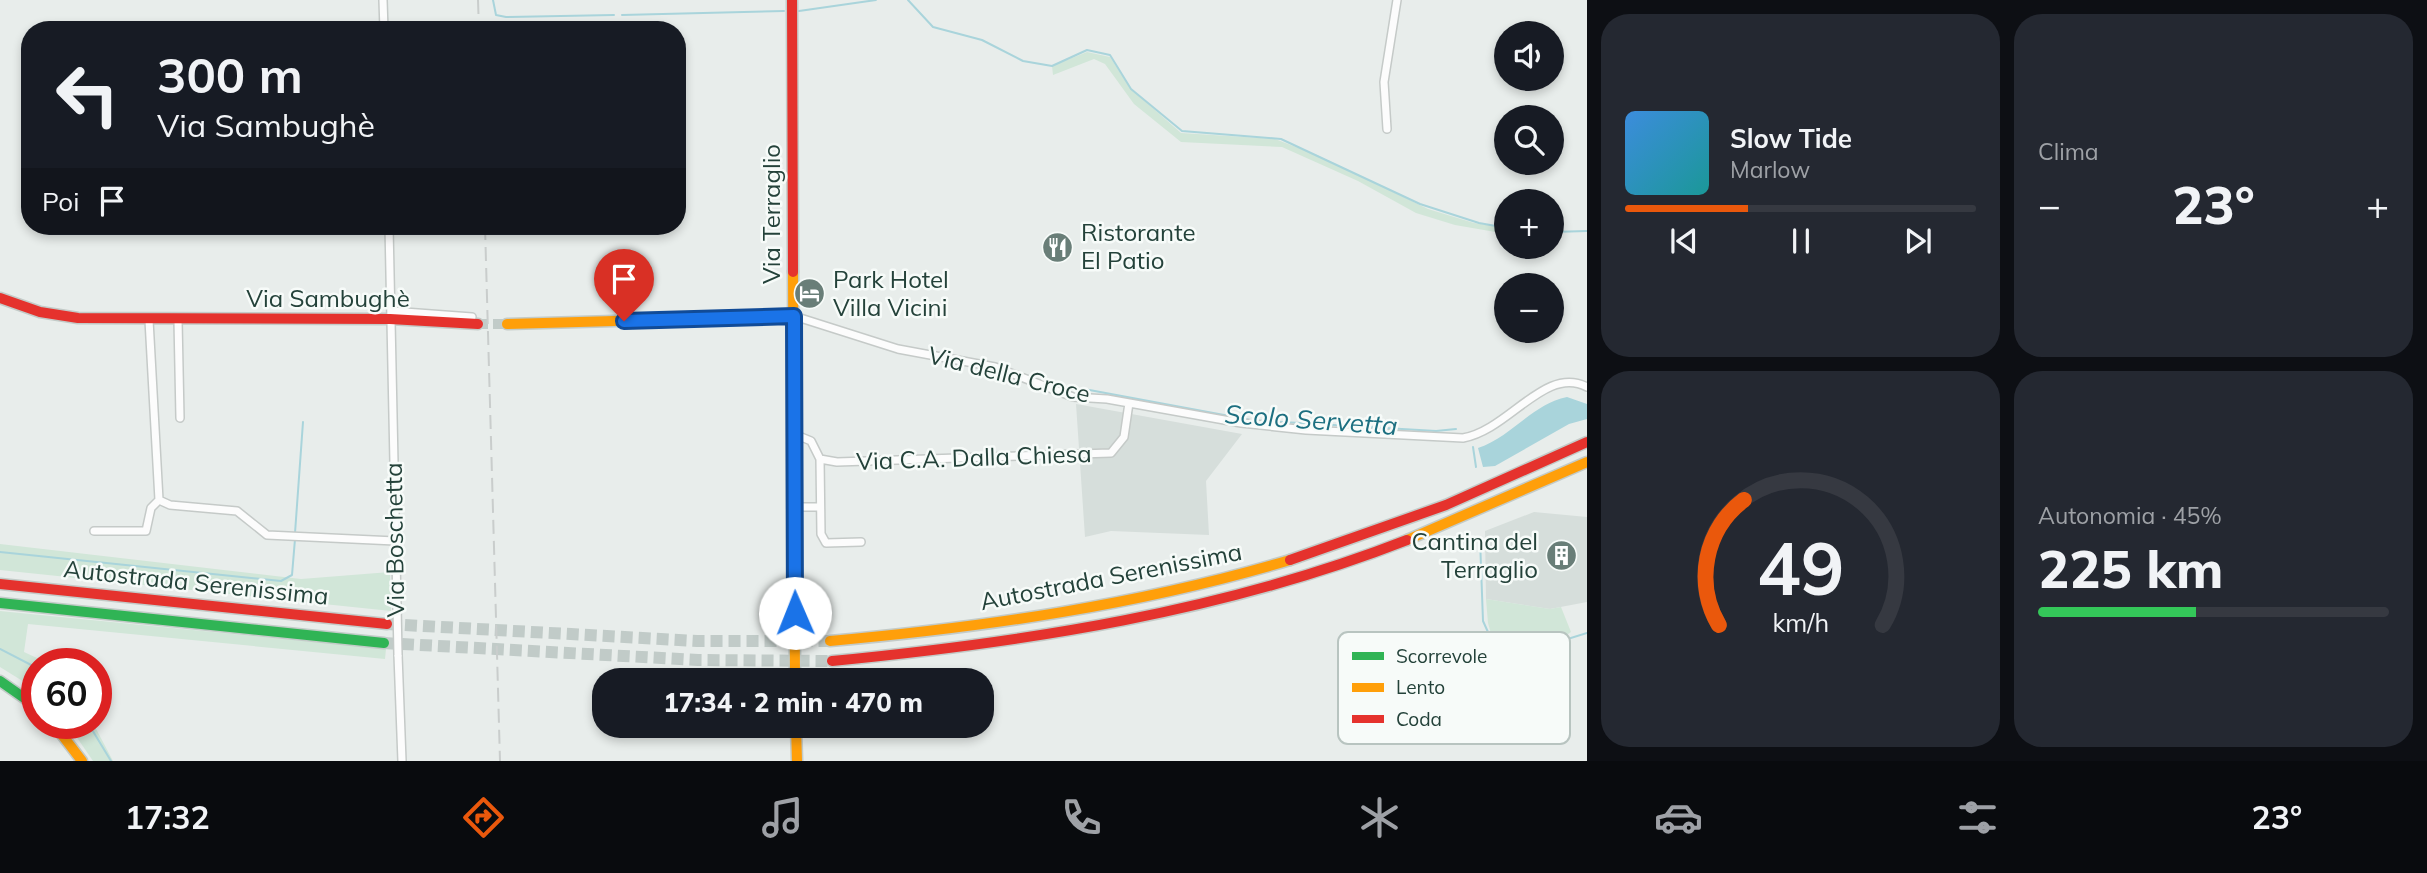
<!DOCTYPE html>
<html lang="it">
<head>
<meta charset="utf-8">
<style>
  :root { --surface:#171b24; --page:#242831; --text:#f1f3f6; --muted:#9ea1a6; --line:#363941; --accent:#ea580c }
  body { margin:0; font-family:Mulish,sans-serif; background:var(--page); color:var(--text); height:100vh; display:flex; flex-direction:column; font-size:26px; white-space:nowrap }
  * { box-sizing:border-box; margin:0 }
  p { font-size:23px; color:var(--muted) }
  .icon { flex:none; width:38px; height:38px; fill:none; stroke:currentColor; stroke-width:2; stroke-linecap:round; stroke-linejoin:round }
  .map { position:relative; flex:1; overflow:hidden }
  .panel { display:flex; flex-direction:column; gap:14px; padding:14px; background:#0d0f14; width:840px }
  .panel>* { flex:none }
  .banner { position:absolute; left:21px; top:21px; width:665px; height:214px; border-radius:28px; box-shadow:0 4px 10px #0003; background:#171b24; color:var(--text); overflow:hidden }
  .controls { position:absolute; left:1494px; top:21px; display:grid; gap:14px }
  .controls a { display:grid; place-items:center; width:70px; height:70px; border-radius:50%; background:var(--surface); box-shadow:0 4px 10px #0003; font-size:35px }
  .speed { position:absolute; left:21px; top:648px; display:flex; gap:14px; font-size:35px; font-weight:700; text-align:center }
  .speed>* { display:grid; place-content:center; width:91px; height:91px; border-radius:50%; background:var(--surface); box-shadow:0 4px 10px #0003; line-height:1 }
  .speed .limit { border:10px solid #d22; background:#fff; color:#111 }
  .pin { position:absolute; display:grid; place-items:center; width:60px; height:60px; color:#fff; margin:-72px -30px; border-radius:50% 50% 50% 0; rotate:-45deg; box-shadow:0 0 7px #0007 }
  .pin .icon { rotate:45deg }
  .me { position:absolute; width:77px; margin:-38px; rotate:359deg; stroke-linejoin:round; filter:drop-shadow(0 0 5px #0008) }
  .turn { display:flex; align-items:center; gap:24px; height:147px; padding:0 21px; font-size:32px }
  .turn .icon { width:91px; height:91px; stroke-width:2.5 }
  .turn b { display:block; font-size:49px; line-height:60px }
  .then { display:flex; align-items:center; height:66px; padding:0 21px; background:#0003; gap:14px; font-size:26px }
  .big { font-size:52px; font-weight:800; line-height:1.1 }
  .panel .tile { flex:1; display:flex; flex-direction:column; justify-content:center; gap:10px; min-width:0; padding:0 24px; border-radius:28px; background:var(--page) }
  .panel .dial { align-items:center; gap:0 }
  .dial svg { height:182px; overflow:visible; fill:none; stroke:var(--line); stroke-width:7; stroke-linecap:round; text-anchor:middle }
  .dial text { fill:var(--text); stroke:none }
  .song { display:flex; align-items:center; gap:21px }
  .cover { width:84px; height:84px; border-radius:10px; background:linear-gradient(135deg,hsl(210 70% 55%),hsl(180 70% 35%)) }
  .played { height:7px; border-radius:4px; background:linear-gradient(90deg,var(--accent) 35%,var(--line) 35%) }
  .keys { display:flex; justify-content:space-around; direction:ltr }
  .heat { display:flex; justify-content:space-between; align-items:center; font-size:38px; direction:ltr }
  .charge { height:10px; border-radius:5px; background:linear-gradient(90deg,#34c759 45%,var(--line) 0) }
  .panel .tiles { flex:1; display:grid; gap:14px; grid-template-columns:repeat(2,1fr) }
  .trip { position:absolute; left:592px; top:668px; width:402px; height:70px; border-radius:28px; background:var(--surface); box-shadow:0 4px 10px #0003; font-weight:800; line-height:70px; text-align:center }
  .menu { display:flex; height:112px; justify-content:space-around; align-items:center; background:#090b0e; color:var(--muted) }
  .menu .icon { width:49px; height:49px }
  .menu .current { color:var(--accent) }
  .menu b { font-size:32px; color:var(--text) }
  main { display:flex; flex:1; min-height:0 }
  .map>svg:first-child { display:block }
</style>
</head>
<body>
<main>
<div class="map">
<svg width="1587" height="761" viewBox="0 0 1587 761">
  <rect width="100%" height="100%" fill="#e8edeb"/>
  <path fill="#d6dedb" d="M1076,404L1242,434L1206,481L1209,535L1111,531L1085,537Z
    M1534,512L1587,517V602L1550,609L1486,599L1485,531Z"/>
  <path fill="#d1e6d8" d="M1087,52L1110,57L1130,88L1181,133L1275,139L1317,155L1428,209L1474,223L1507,228V234L1455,225L1416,213L1358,181L1282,147L1181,142L1134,104L1105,64L1094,59L1053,75L1052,66Z
    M0,544L301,579L390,572L391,611L0,570Z
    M1486,599L1550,609L1561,607L1571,632C1552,648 1516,648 1493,641L1488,623Z
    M0,611L386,649L385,659L28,624L24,652L48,663H37V690L0,667Z
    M67,723H93L113,761H93Z"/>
  <path fill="#a9d4db" d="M1567,397L1587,404V419L1569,424L1495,466L1483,467L1478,448C1512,437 1532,404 1567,397Z"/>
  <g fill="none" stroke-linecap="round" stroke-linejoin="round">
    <path stroke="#a9d4db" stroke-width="2" d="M493,0L496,15L506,17L614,15
      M908,0L933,27L982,40L1023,61L1052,66L1087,50L1110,55L1131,89L1182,131L1281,139L1420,204L1479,223L1507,228
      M799,11L876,0
      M622,15L784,11
      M1552,232L1587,231
      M1084,389L1251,420L1436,431L1456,429
      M1473,447L1476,467
      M295,533L303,422
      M1480,539L1483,621L1492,641L1508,646L1542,647L1587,633
      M0,552L281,581L292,575L295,539
      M0,649L37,668
      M88,723L111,761"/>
    <path stroke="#c1cbc8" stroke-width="10" stroke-dasharray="10 5" stroke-linecap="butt" d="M478,324H507"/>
    <path stroke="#c1cbc8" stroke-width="12" stroke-dasharray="12 6" stroke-linecap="butt" d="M387,624L697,641H830
      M384,643L698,660L832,661"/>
    <defs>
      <path id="street" d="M383,0L384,30
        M1387,129L1384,82L1397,0
        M389,226L397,605
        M391,311L472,317
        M794,316L898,349L995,367L1073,397L1107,399L1241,423L1306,430L1463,438C1509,430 1545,365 1587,387
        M178,320L180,418
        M794,434L811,441L820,459L837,462L1111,453L1124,437L1129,403
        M820,459L821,534L826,543L861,542
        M159,500L170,505L237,511L267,535L395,541
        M794,507H818
        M94,531H146L151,508L159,500L149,320
        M398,655L402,761"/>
      <path id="fast" d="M0,603L384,643
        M0,681L37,707"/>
      <path id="slow" d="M793,272L795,681
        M507,324L794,316
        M1407,540L1587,462
        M830,641C986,627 1139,605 1290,560
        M53,723L82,761
        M796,726L797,761"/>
      <path id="jam" d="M792,0L793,272
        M0,298L40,312L78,318L390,319L478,324
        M1290,560L1446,505L1587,442
        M0,584L387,624
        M832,661C1027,642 1223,612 1407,540"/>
    </defs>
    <use href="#street" stroke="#c5cac8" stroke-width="10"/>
    <use href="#fast" stroke="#c3cbc8" stroke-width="13"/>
    <use href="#slow" stroke="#c3cbc8" stroke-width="13"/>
    <use href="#jam" stroke="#c3cbc8" stroke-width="13"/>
    <use href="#street" stroke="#fcfcfc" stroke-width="7"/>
    <use href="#fast" stroke="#30b455" stroke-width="10"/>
    <use href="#slow" stroke="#ff9f0a" stroke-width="10"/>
    <use href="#jam" stroke="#e5322d" stroke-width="10"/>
    <path stroke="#c9cdcc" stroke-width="2" stroke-dasharray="14 7" stroke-linecap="butt" d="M478,0L479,30
      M485,226L500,761"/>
    <defs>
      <path id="street-bridge" d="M397,605L398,655"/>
    </defs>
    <use href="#street-bridge" stroke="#c5cac8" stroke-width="10" stroke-linecap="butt"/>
    <use href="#street-bridge" stroke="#fcfcfc" stroke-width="7"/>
  </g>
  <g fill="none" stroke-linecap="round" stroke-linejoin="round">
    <defs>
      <path id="route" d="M624,321L794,316L795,613"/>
    </defs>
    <use href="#route" stroke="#114b97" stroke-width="18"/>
    <use href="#route" stroke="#1a73e8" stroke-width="12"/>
  </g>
  <defs>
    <symbol id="restaurant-disc" viewBox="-11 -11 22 22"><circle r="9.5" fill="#697e78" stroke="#f7fbf9"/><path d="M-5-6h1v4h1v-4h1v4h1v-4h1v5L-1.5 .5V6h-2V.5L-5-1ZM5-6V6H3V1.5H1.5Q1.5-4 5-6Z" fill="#fff"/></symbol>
    <symbol id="hotel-disc" viewBox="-11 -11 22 22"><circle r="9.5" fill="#697e78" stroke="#f7fbf9"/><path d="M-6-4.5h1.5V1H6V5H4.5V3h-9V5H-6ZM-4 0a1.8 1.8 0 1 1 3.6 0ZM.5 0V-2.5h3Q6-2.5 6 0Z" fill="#fff"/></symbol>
    <symbol id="building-disc" viewBox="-11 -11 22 22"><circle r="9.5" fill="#697e78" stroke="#f7fbf9"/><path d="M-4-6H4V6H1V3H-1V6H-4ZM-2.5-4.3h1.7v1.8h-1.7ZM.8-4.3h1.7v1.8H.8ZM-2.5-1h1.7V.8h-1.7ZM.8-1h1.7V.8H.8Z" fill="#fff"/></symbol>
  </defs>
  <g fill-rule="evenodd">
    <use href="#restaurant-disc" x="1040" y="230" width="35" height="35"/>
    <use href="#hotel-disc" x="792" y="276" width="35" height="35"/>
    <use href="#building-disc" x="1544" y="538" width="35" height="35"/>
  </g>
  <g text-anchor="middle" stroke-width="5" stroke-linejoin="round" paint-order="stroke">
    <g font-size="24" fill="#24423a" stroke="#f7fbf9">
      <text transform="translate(772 214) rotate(-90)" y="8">Via Terraglio</text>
      <text x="328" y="307">Via Sambughè</text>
      <text transform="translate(1009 375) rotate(14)" y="8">Via della Croce</text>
      <text transform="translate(974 458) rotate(-2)" y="8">Via C.A. Dalla Chiesa</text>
      <text transform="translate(395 540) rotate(-91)" y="8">Via Boschetta</text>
      <text transform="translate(1111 577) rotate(-11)" y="8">Autostrada Serenissima</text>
      <text transform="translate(196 583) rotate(6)" y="8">Autostrada Serenissima</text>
    </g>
    <g font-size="24" fill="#24423a" stroke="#f7fbf9" text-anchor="start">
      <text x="1081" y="241">Ristorante<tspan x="1081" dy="28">El Patio</tspan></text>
      <text x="833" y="288">Park Hotel<tspan x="833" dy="28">Villa Vicini</tspan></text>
      <text x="1538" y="550" text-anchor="end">Cantina del<tspan x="1538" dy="28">Terraglio</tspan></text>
    </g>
    <g font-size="26" font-style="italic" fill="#1c6f80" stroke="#f7fbf9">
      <text transform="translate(1311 420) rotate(4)" y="9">Scolo Servetta</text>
    </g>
  </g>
  <rect x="1338" y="632" width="232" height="112" rx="10" fill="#f7fbf9" stroke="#b8c4c0" stroke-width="2"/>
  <rect x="1352" y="652" width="32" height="8" fill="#30b455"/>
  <rect x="1352" y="683" width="32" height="9" fill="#ff9f0a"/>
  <rect x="1352" y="715" width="32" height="8" fill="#e5322d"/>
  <g font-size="19" fill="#24423a">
    <text x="1396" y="663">Scorrevole</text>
    <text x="1396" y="694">Lento</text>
    <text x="1396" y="726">Coda</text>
  </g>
</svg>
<div class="controls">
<a><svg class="icon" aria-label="sound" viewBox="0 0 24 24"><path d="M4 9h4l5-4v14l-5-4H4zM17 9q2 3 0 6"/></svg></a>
<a><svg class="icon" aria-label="search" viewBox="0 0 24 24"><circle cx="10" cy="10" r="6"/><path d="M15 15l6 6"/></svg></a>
<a>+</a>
<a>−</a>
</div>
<div class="speed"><div class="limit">60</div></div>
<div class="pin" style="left:624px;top:321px;background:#d93025"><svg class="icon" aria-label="arrive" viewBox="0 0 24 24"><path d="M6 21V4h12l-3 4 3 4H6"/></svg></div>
<svg class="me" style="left:795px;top:613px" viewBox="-20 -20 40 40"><circle r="19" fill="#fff"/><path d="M0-13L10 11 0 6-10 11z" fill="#1a73e8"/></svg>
<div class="trip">17:34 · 2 min · 470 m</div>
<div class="banner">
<div class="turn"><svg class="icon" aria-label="left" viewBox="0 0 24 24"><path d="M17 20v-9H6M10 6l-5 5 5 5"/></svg><div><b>300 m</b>Via Sambughè</div></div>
<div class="then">Poi<svg class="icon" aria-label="arrive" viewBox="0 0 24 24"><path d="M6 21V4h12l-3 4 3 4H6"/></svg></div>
</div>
</div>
<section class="panel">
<div class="tiles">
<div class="tile">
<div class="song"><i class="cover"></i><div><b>Slow Tide</b><p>Marlow</p></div></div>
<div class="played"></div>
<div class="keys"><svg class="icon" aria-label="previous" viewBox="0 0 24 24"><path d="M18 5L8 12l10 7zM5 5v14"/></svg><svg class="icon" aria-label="pause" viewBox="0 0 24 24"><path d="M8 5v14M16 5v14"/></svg><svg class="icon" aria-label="next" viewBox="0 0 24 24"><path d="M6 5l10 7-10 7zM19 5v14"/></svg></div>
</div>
<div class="tile"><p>Clima</p>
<div class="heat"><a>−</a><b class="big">23°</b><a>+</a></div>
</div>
<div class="tile dial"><svg viewBox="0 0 100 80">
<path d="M14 69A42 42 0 1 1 86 69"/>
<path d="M14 69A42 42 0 0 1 25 14" stroke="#ea580c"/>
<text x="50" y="56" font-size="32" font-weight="700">49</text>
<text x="50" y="72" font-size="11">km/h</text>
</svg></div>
<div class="tile"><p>Autonomia · 45%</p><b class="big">225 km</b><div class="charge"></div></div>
</div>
</section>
</main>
<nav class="menu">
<b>17:32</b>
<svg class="icon current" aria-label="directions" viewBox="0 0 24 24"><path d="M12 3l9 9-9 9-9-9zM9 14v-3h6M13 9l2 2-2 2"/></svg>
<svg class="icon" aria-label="music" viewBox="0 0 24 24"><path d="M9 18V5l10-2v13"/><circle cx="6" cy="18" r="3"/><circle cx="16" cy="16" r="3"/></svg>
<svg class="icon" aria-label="phone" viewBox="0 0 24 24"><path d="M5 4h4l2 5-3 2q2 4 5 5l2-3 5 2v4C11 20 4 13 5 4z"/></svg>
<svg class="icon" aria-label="climate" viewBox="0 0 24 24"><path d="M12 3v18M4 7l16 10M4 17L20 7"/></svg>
<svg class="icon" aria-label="car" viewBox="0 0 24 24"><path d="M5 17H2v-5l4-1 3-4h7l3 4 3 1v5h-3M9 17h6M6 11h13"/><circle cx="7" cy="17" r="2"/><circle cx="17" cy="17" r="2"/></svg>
<svg class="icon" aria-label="filters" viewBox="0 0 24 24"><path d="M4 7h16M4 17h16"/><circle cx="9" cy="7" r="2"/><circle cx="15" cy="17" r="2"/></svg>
<b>23°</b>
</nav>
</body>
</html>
